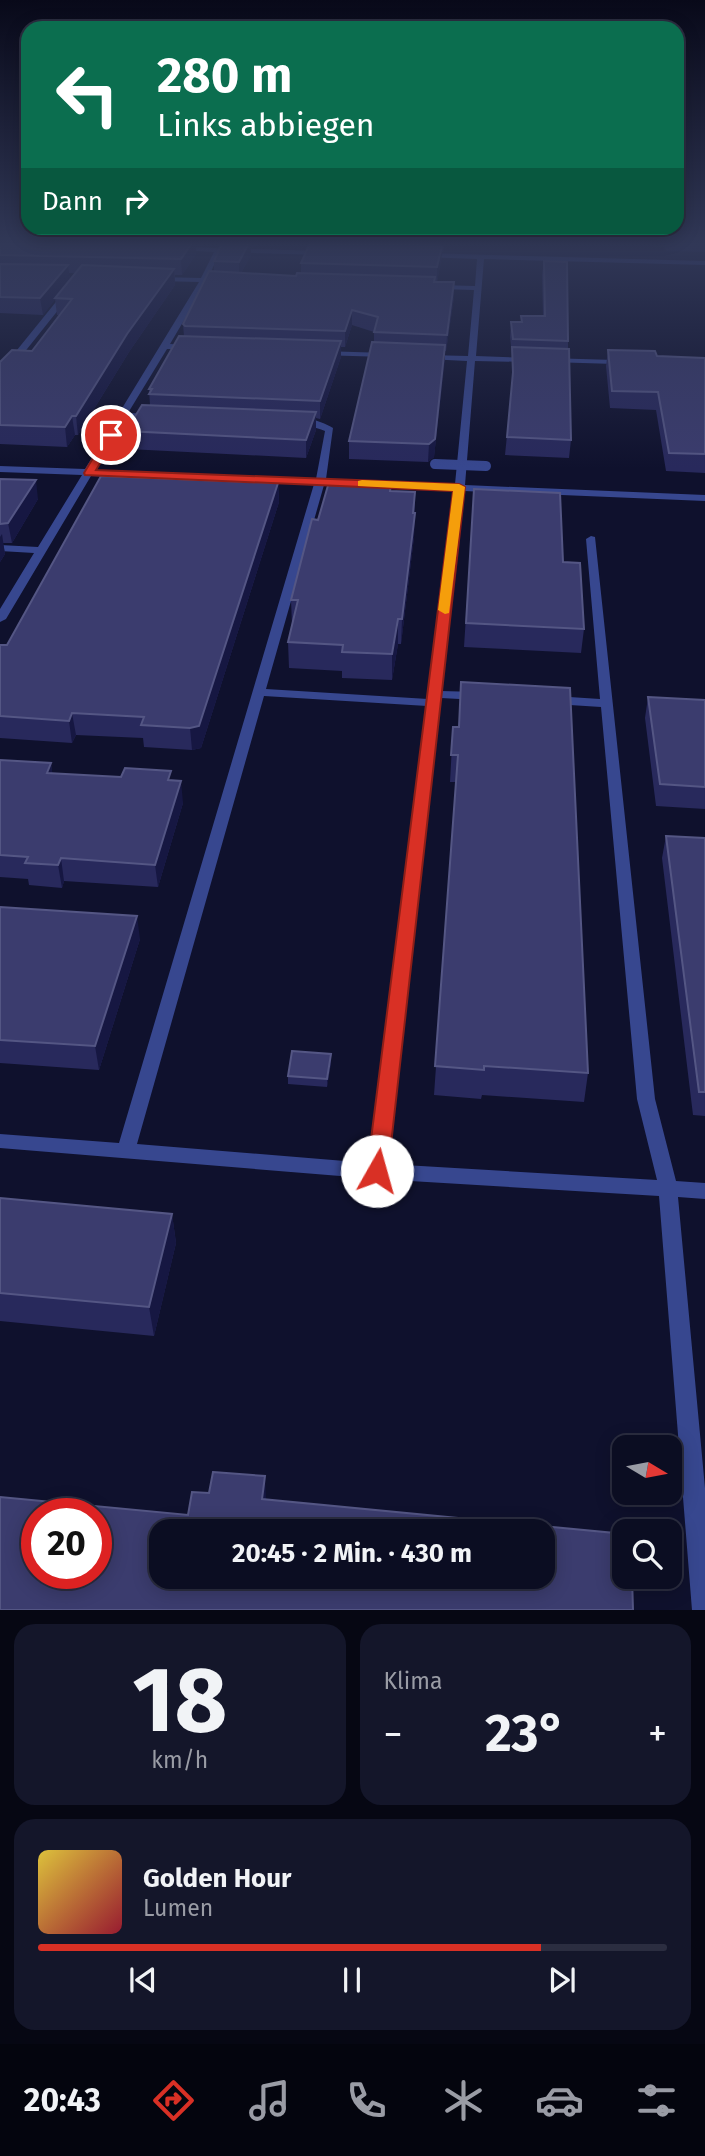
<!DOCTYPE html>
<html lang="de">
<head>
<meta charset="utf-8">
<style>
  :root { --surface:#0b0d22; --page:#14162a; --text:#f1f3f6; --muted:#9a9ca5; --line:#2b2d40; --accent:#d93025 }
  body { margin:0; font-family:"Fira Sans",sans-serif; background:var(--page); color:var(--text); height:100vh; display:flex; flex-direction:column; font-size:26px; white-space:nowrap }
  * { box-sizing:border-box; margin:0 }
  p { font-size:23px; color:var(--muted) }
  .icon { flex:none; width:38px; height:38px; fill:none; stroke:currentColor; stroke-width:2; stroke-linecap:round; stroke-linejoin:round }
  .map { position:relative; height:1610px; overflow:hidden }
  .panel { display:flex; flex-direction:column; gap:14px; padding:14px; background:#060713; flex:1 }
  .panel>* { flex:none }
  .guide { position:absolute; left:21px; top:21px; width:663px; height:214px; border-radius:21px; box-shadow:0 4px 18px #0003,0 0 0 2px var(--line); background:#0b6e4f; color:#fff; overflow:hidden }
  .needle { width:46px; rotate:100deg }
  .fabs { position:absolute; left:612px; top:1435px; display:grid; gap:14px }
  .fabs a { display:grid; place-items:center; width:70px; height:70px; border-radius:14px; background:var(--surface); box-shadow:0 4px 18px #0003,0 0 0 2px var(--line); font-size:35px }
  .speed { position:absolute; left:21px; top:1498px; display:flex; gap:14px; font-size:35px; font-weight:700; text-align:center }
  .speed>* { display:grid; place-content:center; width:91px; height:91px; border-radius:50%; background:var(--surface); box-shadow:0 4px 18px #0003,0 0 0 2px var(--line); line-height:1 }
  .speed .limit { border:10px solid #d22; background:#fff; color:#111 }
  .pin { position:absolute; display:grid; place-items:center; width:60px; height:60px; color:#fff; margin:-30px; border:4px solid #fff; border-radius:50%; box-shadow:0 2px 7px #0007 }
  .me { position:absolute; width:77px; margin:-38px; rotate:7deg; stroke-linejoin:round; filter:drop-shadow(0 0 5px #0008) }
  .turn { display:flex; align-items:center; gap:24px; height:147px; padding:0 21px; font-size:32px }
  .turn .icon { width:91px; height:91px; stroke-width:2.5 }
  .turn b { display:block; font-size:49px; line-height:60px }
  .then { display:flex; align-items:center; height:66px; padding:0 21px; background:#0003; gap:14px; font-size:26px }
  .big { font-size:52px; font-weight:700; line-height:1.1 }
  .panel .widget { flex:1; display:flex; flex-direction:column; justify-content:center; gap:10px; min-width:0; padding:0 24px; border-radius:21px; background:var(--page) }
  .panel .dial { align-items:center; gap:0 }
  .dial b { font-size:91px; line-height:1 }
  .song { display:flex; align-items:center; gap:21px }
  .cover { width:84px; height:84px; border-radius:10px; background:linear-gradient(135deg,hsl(50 70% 55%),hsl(350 70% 35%)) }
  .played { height:7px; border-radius:4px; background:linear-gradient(90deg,var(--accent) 80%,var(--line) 80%) }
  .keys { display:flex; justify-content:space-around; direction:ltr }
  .heat { display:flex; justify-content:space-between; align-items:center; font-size:38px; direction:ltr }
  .panel .tiles { flex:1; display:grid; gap:14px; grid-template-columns:1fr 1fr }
  .widget:last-child { grid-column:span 2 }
  .trip { position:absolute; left:149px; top:1519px; width:406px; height:70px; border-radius:21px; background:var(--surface); box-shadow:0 4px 18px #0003,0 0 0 2px var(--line); font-weight:700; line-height:70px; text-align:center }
  .tabs { display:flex; height:112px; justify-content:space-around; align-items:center; background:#04050e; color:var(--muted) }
  .tabs .icon { width:49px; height:49px }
  .tabs .selected { color:var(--accent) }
  .tabs b { font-size:32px; color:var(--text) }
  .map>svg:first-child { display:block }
</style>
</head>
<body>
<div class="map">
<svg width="705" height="1610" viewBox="0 0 705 1610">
  <rect width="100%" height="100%" fill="#0f112d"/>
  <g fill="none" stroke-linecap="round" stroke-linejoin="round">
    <path fill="#37478f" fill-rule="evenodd" d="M178,247L322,251L325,253L322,255L220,252L208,278L225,281L221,283H206L170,344L190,345L194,347L190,349H167L128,413L153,414L158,417L153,420L125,419L95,470L316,479L325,431C315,426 302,427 294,422C307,415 322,422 333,428L326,479L334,482L324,485L266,689L428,699L454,490L374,487L369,484L374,481L455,484L467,361L427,359L423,357L427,355L468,356L474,290L438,289L434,287L438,285L475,286L477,259L423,257L420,255L423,253L705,261V265L484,259L476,356L529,358L533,360L529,362L475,361L465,485L705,495V501L464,491L441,691L478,692L484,696L478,700L441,698L387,1164L657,1180L637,1099L601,707L554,704L548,700L554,696L600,699L586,539L591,536L595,537L655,1099L676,1181L705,1183V1199L678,1197L705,1488V1610H692L659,1196L377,1179L0,1148V1134L119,1143L314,484L91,476L6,619L0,622V609L34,553L0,551V545L38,547L82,475L0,472V466L85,469L199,282L158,281L154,279L158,277L201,278L214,252L176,250ZM264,696L427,706L369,1163L137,1144Z
      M64,292L71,294L3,379L0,380V371Z
      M322,351L386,353L390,355L386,357L319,355L318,353Z
      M547,358L615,360L619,362L615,364L550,362L546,360Z"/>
    <path stroke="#37478f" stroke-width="10" d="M435,464L486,466"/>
  </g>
  <path fill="#28295c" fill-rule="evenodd" d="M0,243H204L202,246L196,245V254L182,275H175V285L129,352L78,435H75L67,447L0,444V362L32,351L60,315H57L55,299L43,315L0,313ZM69,273H76L70,281Z
    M222,243H258L256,247H251V255L241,273L296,276L301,273V263L310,243H445L443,252H442L441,261L437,282L454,297L446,351H445L434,457L428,462L349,459V441L374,342V332L352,325L345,347H341V357L320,419L316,418V430L306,458L128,449L126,431L150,405L149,389L184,336L183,324L214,271V261Z
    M664,243H705V252L666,251Z
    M544,261L568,341V349L571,440L569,458L505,455L512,385V354L510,337L511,322H521V316H543L542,275Z
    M608,350L657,356L705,358V473L666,471L656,410L610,408L606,366Z
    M0,479L38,499L12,543H3L5,554L0,562Z
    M278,483L279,502L201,748L192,750L144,747L143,738L76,735L72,743L0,738V645H7Z
    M391,484V491L415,492L414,537L401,644H398L392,680L342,678V671L289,668L288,642L292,625L291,600L318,520Z
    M474,489L563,562L584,629L581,653L464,647Z
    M461,682L588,1073L584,1102L482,1095L481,1099L434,1095L456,782H450L453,727H459Z
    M648,697L705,700V809L656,806L645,718Z
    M0,760L51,763L52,773L172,781L183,803L158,887L64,881L62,888L29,885L28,879L0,877Z
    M666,836L705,838V1116L693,1115L662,858Z
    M0,907L140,939L99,1070L0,1063Z
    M331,1063L327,1087L288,1084V1076Z
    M0,1198L172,1214L176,1243L154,1336L0,1321Z"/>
  <path fill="#161742" d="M192,243H196V254L182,275L181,259Z
    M249,243H251V255L239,276V262Z
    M442,246L441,261L437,282V267Z
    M68,265L70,281L43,315L40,298Z
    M174,269L175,285L129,352L78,435L76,416L127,334Z
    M454,282V297L446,351L447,335Z
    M352,310V325L345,347V331Z
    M341,341V357L320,419V401Z
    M445,345V361L434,457L428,462L429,444Z
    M316,412V430L306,458V440Z
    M72,416L75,435L67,447L65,427Z
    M36,480L38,499L12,543L8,523Z
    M278,483L279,502L201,748L192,750L190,728Z
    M415,513L414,537L401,644L402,619Z
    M2,534L5,554L0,562V537Z
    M398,619V644L392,680V654Z
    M72,713L76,735L72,743L69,721Z
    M51,763L54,785L47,773Z
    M181,781L183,803L158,887L155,865Z
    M61,858L64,881L62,888L58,865Z
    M137,916L140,939L99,1070L95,1046Z
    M331,1054V1063L327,1087V1079Z
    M172,1214L176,1243L154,1336L149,1307Z
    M265,1476L266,1499H262Z"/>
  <path fill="#3b3c6e" stroke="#545684" stroke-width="2" fill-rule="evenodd" d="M0,243H192L181,259L0,255Z
    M222,243H249L239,262L214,261Z
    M310,243H322L442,246L437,267L301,263Z
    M544,261L567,262L568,341L513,339L511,322H522L521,316H545Z
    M0,264L68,265L40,298L0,297Z
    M82,265L174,269L127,334L76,416H72L65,427L0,425V362L12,350L32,351L72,299L55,298Z
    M209,271L296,276L297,273L435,277L434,282H454L447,335L374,332L378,317L352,310L345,331L185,326L183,324Z
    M179,336L341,341L320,401L149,394L152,389H149Z
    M372,342L445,345L435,439L429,444L349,441Z
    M512,347L569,349L571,440L507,437L513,372Z
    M608,350L655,351L657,356L705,358V454L669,453L658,392L612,391Z
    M142,405L316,412L306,440L126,431Z
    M101,476L278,483L199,726L190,728L141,725L144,717L72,713L69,721L0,716V645H7Z
    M0,479L36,480L8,523L0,524Z
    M329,482L391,484L390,491L415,492L413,513H415L402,619H398L392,654L342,652L343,645L288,642L298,600H291L312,519L318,520Z
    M474,489L560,493L563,562L580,563L584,629L466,623Z
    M461,682L570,688L588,1073L484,1066V1070L435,1066L458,755H451L453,727H459Z
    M648,697L705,700V787L660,784Z
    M0,760L51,763L47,773L121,777L125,768L171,771L168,780L181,781L155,865L61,858L58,865L25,863L28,857L0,855Z
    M666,836L705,838V1092H699Z
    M0,907L137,916L95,1046L0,1040Z
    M292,1051L331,1054L327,1079L288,1076Z
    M0,1198L172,1214L149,1307L0,1293Z
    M213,1472L265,1476L262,1499L625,1534V1577H632L633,1610H0V1497L188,1515L192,1492L209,1493ZM37,1514H96V1573H37ZM161,1531H542V1577H161Z"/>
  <linearGradient id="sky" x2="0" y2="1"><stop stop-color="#080919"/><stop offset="0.52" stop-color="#313857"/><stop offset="1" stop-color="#313857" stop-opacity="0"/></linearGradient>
  <rect width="705" height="469" fill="url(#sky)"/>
  <path fill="#d93025" stroke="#8d1f18" stroke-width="2" d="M108,433L117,435L96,470L459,484L465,487L388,1171L385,1177L377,1180L370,1177L367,1171L453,491L85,475L84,473Z"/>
  <path fill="#f59e0b" d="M362,480L459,484L465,487L449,613L445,614L438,610L453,491L358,486V481Z"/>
</svg>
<div class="fabs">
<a><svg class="needle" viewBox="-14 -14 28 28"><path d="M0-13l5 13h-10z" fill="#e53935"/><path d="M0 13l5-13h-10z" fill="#9a9ca5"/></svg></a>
<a><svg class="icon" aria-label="search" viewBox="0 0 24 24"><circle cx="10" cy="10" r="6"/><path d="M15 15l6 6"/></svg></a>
</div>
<div class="speed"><div class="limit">20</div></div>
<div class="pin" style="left:111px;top:435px;background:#d93025"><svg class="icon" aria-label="arrive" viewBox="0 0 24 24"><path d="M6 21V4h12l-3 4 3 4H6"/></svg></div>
<svg class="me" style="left:377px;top:1171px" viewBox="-20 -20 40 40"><circle r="19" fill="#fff"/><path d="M0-13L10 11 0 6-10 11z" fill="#d93025"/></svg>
<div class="trip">20:45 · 2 Min. · 430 m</div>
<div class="guide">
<div class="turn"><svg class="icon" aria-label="left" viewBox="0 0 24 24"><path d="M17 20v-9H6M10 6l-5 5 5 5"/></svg><div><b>280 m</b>Links abbiegen</div></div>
<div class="then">Dann<svg class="icon" aria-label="right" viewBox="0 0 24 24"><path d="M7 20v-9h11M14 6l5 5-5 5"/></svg></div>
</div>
</div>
<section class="panel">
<div class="tiles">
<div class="widget dial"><b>18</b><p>km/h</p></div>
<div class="widget"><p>Klima</p>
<div class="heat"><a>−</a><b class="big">23°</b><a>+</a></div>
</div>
<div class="widget">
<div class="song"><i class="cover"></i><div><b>Golden Hour</b><p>Lumen</p></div></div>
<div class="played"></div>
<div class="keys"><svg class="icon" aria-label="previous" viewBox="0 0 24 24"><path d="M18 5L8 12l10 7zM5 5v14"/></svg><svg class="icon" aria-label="pause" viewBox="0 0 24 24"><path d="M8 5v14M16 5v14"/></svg><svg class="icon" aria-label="next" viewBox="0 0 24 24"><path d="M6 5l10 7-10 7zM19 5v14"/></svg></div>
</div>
</div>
</section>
<nav class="tabs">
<b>20:43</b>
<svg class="icon selected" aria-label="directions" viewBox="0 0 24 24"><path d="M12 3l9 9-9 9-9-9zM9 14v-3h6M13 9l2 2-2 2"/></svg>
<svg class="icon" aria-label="music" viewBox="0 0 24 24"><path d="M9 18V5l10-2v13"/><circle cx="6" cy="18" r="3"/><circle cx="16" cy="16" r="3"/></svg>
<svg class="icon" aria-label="phone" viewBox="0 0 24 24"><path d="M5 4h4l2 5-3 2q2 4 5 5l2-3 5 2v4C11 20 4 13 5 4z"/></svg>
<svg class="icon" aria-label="climate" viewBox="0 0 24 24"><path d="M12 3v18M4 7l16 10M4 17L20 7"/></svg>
<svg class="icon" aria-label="car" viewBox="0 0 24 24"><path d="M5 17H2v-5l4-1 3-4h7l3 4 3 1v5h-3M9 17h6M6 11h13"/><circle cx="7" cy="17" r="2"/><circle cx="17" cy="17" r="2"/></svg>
<svg class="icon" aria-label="filters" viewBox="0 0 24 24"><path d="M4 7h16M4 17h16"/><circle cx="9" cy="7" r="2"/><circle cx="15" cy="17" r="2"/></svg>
</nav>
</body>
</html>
